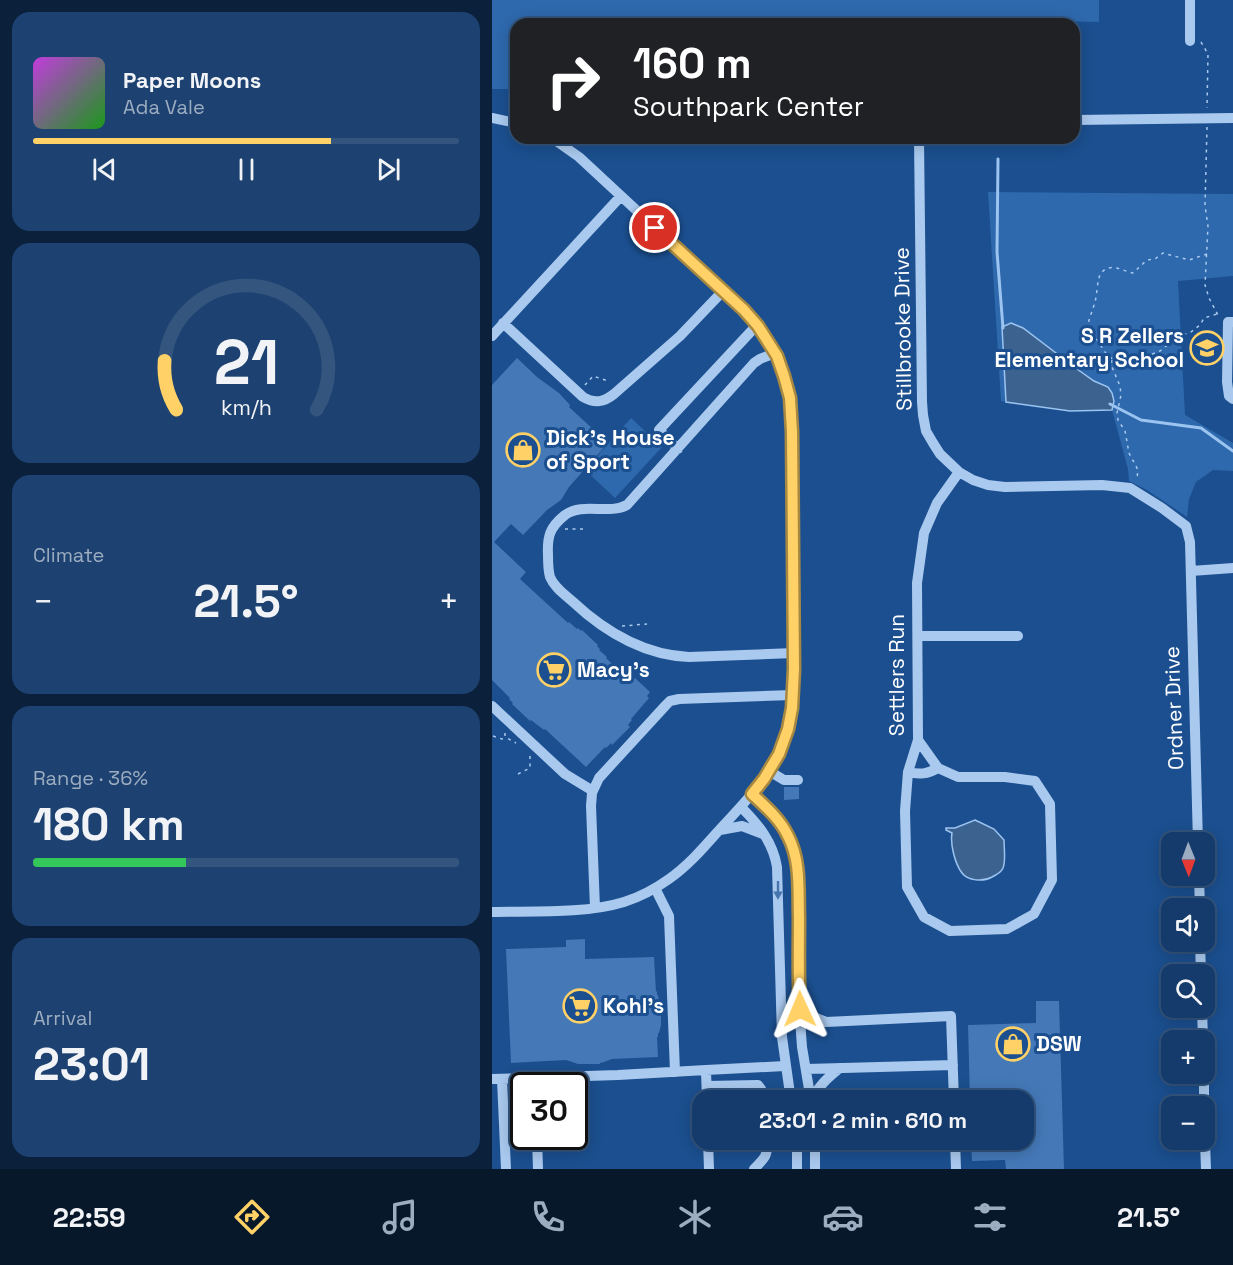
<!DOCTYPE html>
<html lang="en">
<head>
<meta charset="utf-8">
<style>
  :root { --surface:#143b6b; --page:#1d4271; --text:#f1f3f6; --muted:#9dadc1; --line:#33557e; --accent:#ffd166 }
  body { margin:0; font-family:"Space Grotesk",sans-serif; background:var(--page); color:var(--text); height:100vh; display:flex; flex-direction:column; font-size:22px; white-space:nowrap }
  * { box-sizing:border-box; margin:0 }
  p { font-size:20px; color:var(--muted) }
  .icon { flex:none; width:33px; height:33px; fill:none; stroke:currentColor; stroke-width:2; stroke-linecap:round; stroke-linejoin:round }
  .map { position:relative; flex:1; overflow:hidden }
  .sheet { display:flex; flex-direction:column; gap:12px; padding:12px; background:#0b203b; width:492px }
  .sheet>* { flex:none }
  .hud { position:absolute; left:18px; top:18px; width:570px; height:126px; border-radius:18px; box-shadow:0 3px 15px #0003,0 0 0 2px var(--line); background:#202124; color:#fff; overflow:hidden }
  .needle { width:39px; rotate:179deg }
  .fabs { position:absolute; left:669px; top:832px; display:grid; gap:12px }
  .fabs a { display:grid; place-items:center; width:54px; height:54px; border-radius:12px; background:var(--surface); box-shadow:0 3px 15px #0003,0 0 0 2px var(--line); font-size:30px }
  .speed { position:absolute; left:18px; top:1072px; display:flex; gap:12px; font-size:30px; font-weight:700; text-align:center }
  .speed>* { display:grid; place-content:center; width:78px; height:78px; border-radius:50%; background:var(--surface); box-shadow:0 3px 15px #0003,0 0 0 2px var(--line); line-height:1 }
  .speed .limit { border:3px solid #111; border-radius:9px; background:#fff; color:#111 }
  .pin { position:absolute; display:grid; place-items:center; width:51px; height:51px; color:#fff; margin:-26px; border:3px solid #fff; border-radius:50%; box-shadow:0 2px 6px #0007 }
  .me { position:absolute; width:66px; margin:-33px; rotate:359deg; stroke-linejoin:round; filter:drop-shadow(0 0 4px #0008) }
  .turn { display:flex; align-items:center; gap:21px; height:126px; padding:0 24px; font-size:27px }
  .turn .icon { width:78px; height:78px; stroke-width:2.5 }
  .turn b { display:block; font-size:42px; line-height:51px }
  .big { font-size:45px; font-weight:700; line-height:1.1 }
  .sheet .card { flex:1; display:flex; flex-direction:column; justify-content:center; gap:9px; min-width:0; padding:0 21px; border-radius:18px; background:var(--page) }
  .sheet .dial { align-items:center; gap:0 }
  .dial svg { height:156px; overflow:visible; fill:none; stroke:var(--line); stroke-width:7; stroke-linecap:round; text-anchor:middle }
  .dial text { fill:var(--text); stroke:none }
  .song { display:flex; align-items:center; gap:18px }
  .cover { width:72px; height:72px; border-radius:9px; background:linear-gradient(135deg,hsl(290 70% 55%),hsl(120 70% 35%)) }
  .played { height:6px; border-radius:3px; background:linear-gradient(90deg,var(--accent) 70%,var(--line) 70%) }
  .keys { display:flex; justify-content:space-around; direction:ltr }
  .heat { display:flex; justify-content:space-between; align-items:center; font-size:33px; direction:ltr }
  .charge { height:9px; border-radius:4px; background:linear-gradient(90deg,#34c759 36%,var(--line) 0) }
  .trip { position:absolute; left:200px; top:1090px; width:342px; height:60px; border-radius:18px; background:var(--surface); box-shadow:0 3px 15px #0003,0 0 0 2px var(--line); font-weight:700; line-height:60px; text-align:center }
  .dock { display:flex; height:96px; justify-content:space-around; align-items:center; background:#08182b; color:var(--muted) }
  .dock .icon { width:42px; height:42px }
  .dock .selected { color:var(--accent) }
  .dock b { font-size:27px; color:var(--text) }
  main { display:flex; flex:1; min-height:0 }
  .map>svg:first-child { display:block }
</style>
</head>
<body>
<main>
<section class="sheet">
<div class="card">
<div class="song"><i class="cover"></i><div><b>Paper Moons</b><p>Ada Vale</p></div></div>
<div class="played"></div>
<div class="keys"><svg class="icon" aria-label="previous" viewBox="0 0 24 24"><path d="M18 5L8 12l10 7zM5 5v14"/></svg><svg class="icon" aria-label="pause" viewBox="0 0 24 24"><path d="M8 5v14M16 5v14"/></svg><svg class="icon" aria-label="next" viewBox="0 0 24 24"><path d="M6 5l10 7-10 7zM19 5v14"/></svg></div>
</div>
<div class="card dial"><svg viewBox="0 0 100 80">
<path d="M14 69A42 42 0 1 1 86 69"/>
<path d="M14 69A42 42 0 0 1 8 44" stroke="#ffd166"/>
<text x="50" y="56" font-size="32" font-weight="700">21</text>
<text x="50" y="72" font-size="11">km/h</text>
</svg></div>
<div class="card"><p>Climate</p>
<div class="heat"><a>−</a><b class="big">21.5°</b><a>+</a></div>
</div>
<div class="card"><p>Range · 36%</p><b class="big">180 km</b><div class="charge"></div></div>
<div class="card"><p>Arrival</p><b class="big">23:01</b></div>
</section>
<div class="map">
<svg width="741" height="1169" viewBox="0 0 741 1169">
  <rect width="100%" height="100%" fill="#1b4f8f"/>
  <path fill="#2e69ad" d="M0,0H607V22L398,17L376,24H24V89H0Z
    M496,192L741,194V276L686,281L693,415L741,443V471L721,470L704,482L697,499L695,517L655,490L637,481L636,469L620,410L578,411L509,401Z
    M139,418L170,447L123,498L93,470Z"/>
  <path fill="#3c6290" stroke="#9cc4f0" stroke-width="1.5" d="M519,323L531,328L585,369L602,381L616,387L620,393L622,401L620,410L578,411L514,402L510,327Z
    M483,820L502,829L512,840C512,849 514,861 511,868C509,873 505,874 500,877C491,882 476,881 470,873C463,864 458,844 460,833L454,830V828H463Z"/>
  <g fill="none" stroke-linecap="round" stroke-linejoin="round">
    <path stroke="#9cc4f0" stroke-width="3" d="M506,159L505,252L511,328
      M618,404L649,420L709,428L741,451"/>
  </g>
  <path fill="#4478b7" d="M25,358L45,377L67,393L78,405L77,407L116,443L77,487L69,500L55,510L31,535L19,524L2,542L34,572L28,579L76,623L77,622L85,629L86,628L89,631L90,630L106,645L105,646L108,649L107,650L115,657L114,658L139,682L143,678L158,692L155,696L157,698L139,719L140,720L136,725L138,727L120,745L119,743L114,748L113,747L94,767L53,729L52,730L39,720L38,721L20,704L21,703L17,699L18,698L0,680V385Z
    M292,787H307V799L292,800Z
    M93,939V959L162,957L164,992L165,991V995H166L167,1003H169V1025L167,1033H166V1037H165L166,1057L120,1059L112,1062L108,1063V1064H86L74,1060L19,1063L14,949L74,947V940Z
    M544,1001H567L572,1169H514L513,1160L480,1161L479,1140H531V1101H478L476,1025L544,1023Z
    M227,1094H253L254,1101H227Z"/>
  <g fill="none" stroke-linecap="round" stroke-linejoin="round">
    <path stroke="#a9c9ee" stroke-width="1.5" stroke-dasharray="3 4.5" stroke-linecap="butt" d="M709,42L716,54L715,108
      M715,127L713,206L716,226L713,285L717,298L727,317
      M715,254L697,260L671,253L663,259L655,260L641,273C634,272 625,266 617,268C612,269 608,273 607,278C605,285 605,294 603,302C601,310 597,317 596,326L615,355L622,360L640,362L668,351L687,336L699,332L708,325L712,318L725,314
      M620,360V367L628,386L629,395L625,413L626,420L633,431L637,453L646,470L645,478
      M93,385L101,376L116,381
      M73,529H93
      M130,626L155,624
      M13,733V737L24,743
      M1,736L10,739L12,738
      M26,774L38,768V755"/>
    <path stroke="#a9c9ee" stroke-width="10" d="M698,0V41
      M0,118L24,123
      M582,120L741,118
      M427,138L430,402L431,415L434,431L441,443L448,454L467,472L481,480L496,485L513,487L610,485L638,488L670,508L694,526L698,542L706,843
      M741,322H736L735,382L737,396L741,399
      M11,323L91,397C103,404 112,402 122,394L188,336L231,291
      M0,336L129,196
      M283,353L268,359L262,363L135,505C116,515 91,502 73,515C58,527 55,536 56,555C56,562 56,570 58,577C62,587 72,594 80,601C112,631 151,655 197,657L302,653
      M186,449L167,430L265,325
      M699,571L741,568
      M426,636H526
      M0,706L73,774L101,791
      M426,740L446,768L466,777H513L543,781L558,804L560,880L542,914L515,929L458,931L432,917L415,887L413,811L416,772L426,740L425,583L432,533L445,503L467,472
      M277,771L292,780H306
      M416,772C428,775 435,774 446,768
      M260,794C283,815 298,831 305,863L308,1019L310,1047L319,1101
      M249,807C266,824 281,842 285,867L290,1037L299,1101
      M228,830L250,826L271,834
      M707,876L708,909
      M163,888L177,916L183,1072
      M103,908L99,806L100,793L107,778L174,705L178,701L187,699L301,695
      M0,912C41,911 93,914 132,902C148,897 163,889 177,879C197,865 213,846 229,828C254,801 280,775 293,740C299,722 301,704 302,686L300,417C297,377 281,339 252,310L87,157L60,138
      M708,942L709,975
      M308,1005L314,1014L334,1022L459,1016L462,1101
      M710,1008L711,1041
      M314,1069L461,1065
      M214,1070L215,1101
      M712,1074V1107
      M0,1079L126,1075L214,1070L293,1066
      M10,1080L14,1169
      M215,1086L266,1085L269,1089L272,1101
      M319,1100C327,1086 335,1078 348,1068
      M712,1114L714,1169
      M45,1137L46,1169
      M216,1140L217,1169
      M323,1140V1169
      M463,1140L464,1169
      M262,1169C273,1158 276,1156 275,1140
      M305,1169V1140"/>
  </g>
  <defs><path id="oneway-solid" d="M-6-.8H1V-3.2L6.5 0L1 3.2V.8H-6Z" transform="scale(1.5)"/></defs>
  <use fill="#4674ac" href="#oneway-solid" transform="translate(286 890) rotate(90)"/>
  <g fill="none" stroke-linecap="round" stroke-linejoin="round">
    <defs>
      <path id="route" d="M163,228L252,310L266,326L285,356L292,376L298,398L300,432L302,669L300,708L296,729L287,754L272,779L260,794C274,807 288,819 296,836C309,861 306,889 307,917C307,947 306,978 308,1009"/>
    </defs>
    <use href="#route" stroke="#a68842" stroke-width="15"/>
    <use href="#route" stroke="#ffd166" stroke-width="10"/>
  </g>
  <defs>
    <symbol id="school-ring" viewBox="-11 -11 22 22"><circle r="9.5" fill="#1b4f8f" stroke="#ffd166" stroke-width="1.5"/><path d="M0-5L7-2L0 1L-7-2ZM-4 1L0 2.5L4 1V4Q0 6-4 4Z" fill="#ffd166"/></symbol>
    <symbol id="shop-ring" viewBox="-11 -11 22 22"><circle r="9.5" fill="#1b4f8f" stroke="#ffd166" stroke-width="1.5"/><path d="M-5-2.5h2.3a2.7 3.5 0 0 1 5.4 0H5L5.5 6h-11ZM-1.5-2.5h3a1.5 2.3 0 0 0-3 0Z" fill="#ffd166"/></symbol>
    <symbol id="supermarket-ring" viewBox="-11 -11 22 22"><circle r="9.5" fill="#1b4f8f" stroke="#ffd166" stroke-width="1.5"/><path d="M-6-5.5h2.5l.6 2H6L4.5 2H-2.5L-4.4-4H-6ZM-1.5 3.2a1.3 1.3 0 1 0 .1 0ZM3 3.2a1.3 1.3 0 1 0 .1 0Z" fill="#ffd166"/></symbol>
  </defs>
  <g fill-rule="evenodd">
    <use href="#school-ring" x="696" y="329" width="38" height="38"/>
    <use href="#shop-ring" x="12" y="431" width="38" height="38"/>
    <use href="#supermarket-ring" x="43" y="651" width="38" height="38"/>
    <use href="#supermarket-ring" x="69" y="987" width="38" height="38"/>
    <use href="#shop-ring" x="502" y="1025" width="38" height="38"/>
  </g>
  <g text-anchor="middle" stroke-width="6" stroke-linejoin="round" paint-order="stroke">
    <g font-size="21" fill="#fff" stroke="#1b4f8f">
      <text transform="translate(411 329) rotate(-91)" y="7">Stillbrooke Drive</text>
      <text transform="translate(405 675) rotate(-90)" y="7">Settlers Run</text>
      <text transform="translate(682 708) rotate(-92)" y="7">Ordner Drive</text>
    </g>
    <g font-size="21" font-weight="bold" fill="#fff" stroke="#1b4f8f" text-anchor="start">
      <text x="692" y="343" text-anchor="end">S R Zellers<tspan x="692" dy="24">Elementary School</tspan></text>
      <text x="54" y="445">Dick's House<tspan x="54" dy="24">of Sport</tspan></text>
      <text x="85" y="677">Macy's</text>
      <text x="111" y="1013">Kohl's</text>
      <text x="544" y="1051">DSW</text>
    </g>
  </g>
</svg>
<div class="fabs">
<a><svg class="needle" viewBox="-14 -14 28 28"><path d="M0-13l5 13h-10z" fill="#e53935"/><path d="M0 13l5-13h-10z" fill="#9dadc1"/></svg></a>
<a><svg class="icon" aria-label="sound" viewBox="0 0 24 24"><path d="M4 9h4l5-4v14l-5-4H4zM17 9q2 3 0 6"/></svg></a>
<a><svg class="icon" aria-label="search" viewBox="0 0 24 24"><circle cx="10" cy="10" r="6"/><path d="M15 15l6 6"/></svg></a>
<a>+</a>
<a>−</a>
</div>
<div class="speed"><div class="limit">30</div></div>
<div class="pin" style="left:163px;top:228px;background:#d93025"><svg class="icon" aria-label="arrive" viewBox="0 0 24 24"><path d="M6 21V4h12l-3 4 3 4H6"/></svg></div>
<svg class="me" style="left:308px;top:1009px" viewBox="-20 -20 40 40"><path d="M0-17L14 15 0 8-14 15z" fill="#ffd166" stroke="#fff" stroke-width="4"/></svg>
<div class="trip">23:01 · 2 min · 610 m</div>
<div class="hud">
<div class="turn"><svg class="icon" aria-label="right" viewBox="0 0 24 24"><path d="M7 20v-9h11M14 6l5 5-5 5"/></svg><div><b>160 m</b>Southpark Center</div></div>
</div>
</div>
</main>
<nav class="dock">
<b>22:59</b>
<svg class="icon selected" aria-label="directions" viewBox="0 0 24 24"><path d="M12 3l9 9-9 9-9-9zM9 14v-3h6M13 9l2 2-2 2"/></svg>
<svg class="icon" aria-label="music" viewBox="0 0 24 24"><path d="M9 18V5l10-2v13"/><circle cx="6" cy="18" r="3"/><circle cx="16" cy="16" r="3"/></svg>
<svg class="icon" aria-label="phone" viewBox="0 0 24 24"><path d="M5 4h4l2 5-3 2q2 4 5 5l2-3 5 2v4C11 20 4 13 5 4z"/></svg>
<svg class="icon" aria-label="climate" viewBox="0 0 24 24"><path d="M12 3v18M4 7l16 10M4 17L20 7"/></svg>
<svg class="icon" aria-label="car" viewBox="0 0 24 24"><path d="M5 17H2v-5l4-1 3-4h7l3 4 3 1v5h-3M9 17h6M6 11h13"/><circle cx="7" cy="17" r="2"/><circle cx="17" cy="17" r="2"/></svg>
<svg class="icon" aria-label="filters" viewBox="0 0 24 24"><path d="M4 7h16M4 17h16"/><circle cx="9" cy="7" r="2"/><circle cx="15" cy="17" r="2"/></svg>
<b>21.5°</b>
</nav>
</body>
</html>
